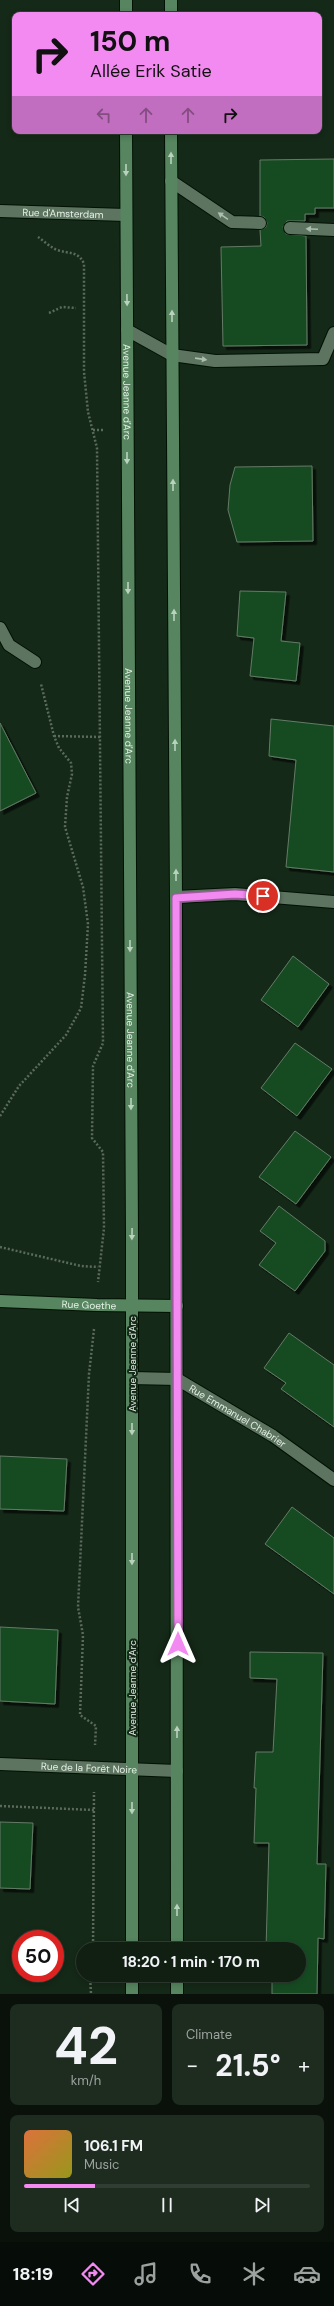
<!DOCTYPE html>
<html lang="en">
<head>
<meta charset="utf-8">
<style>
  :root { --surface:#101f12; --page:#1e2c20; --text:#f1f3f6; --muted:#9ca29f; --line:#303d32; --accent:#f38af1 }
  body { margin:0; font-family:"DM Sans",sans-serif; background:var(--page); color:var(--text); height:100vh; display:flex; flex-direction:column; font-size:15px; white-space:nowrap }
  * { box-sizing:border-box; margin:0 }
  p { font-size:13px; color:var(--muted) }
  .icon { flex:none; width:22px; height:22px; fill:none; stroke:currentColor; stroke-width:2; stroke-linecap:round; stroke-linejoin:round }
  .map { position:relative; height:1994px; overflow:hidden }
  .details { display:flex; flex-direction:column; gap:10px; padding:10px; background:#09110a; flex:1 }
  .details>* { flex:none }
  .top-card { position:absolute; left:12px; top:12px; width:310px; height:122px; border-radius:8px; box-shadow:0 2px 6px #0003,0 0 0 1px var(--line); background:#f38af1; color:#111; overflow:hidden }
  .speed { position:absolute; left:12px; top:1930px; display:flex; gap:8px; font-size:20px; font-weight:700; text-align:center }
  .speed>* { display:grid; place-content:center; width:52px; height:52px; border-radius:50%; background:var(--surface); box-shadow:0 2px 6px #0003,0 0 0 1px var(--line); line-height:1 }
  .speed .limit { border:6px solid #d22; background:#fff; color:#111 }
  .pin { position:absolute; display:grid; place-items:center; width:34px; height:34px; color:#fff; margin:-17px; border:2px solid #fff; border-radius:50%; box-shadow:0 1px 4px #0007 }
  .me { position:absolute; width:44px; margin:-22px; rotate:0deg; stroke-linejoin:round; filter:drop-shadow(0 0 3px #0008) }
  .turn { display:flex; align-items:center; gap:14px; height:84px; padding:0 12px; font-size:18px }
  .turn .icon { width:52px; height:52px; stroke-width:2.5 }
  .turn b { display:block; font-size:28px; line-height:34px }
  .lanes { display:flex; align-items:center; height:38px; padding:0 12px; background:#0003; justify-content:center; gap:20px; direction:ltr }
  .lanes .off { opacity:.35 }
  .big { font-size:30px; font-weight:700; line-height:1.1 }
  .details .card { flex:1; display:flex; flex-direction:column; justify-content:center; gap:6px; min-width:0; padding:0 14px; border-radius:8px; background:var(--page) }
  .details .dial { align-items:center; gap:0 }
  .dial b { font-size:52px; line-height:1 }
  .song { display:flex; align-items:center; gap:12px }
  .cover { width:48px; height:48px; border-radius:6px; background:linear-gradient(135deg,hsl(20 70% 55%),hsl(60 70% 35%)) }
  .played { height:4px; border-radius:2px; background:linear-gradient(90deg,var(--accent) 25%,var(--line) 25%) }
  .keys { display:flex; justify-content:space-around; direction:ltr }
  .heat { display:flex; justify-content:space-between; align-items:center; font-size:22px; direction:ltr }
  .details .tiles { flex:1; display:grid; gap:10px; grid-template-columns:1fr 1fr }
  .card:last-child { grid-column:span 2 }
  .trip { position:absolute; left:76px; top:1942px; width:230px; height:40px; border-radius:20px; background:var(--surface); box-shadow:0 2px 6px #0003,0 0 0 1px var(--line); font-weight:700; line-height:40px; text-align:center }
  .menu { display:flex; height:64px; justify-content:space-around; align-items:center; background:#060c07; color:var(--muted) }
  .menu .icon { width:28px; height:28px }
  .menu .current { color:var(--accent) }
  .menu b { font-size:18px; color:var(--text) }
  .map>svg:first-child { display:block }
</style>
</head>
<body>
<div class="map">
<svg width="334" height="1994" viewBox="0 0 334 1994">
  <defs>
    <filter id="shadow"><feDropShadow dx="3.5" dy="3.5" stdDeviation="0" flood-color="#0009"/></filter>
  </defs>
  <rect width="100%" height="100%" fill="#152918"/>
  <path fill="#164b22" stroke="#647b66" filter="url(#shadow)" d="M334,159V208H315V214H305V221H287L283,227L286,234L306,236L307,345L223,346L221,247L261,246L260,230L266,227L267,223L264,217L260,216V160Z
    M312,466L313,541L237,542L228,510L230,485L235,467Z
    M240,591L286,592L281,641L300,643L296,681L250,676L254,638L237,636Z
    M271,719L334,726V872L286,867L296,760L269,756Z
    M0,723L36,793L0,811Z
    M293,956L329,984L298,1027L261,1000Z
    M295,1043L332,1069L297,1116L261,1088Z
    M295,1131L331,1157L296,1204L259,1177Z
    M279,1206L325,1241V1251L295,1291L259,1265L276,1243L260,1231Z
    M289,1333L334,1365V1427L281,1389L286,1383L264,1368Z
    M0,1456L67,1459L64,1511L0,1509Z
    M292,1507L334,1538V1594L265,1544Z
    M0,1627L58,1630L55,1704L0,1701Z
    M250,1652L323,1653L317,1864H326L324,1939L318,1938L317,1994H272V1975H299V1949H266L269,1843H254L256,1788H254L256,1752H273L277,1679L250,1678Z
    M0,1822L33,1823L30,1889L0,1888Z"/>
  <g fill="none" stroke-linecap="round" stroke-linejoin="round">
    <defs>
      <path id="lane" d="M171,181L232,222L260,223
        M290,228L334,230
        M127,330L172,355L215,361L323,359L334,333
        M176,897L235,894L334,902
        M132,1378L177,1379"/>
      <g id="street">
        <path id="s1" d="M0,211L126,215"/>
        <path d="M0,628L9,645L35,662"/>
        <path id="s2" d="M177,1379L273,1436L334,1480"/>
        <path id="s3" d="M0,1764L177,1771"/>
      </g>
      <g id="secondary">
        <path d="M126,0V15"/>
        <path d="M171,0V15"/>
        <path id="s4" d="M126,131L132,1235V1949"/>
        <path d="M171,131L176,897L177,1949"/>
        <path id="s5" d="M0,1301L97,1305L177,1306"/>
        <path d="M132,1975V1994"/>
        <path d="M177,1994V1975"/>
      </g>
    </defs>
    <use href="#lane" stroke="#021204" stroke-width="14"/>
    <use href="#street" stroke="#021204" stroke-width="14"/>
    <use href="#secondary" stroke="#021204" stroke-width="14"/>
    <path stroke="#5a6b5c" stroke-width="2.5" stroke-dasharray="2 2" stroke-linecap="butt" d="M38,237C44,241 50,247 57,250C69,254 79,251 84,264V372L88,412L97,448L103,1043L93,1066L92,1138L103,1152L104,1228L98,1282
      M49,313L62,307L76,308
      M93,430H105
      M54,736L100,737
      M0,1116L19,1086L66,1035L81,1008L85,975L88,924L83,887L65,827L67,797L72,774L71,763L59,748L54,736L41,684
      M0,1247L81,1266L98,1267
      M94,1329L89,1374L78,1607L83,1635L80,1715L96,1726L95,1745
      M0,1806L94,1810
      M93,1949L94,1792
      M90,1975L91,1994"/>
    <use href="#lane" stroke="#5d7460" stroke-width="12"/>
    <use href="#street" stroke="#5d7460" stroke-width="12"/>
    <use href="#secondary" stroke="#56855f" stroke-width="12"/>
  </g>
  <defs><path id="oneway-solid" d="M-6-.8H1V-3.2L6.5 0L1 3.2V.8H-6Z"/></defs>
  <g fill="#b9d1bd">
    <use href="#oneway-solid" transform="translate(171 158) rotate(-90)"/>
    <use href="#oneway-solid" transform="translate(126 170) rotate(90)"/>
    <use href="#oneway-solid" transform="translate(127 300) rotate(89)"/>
    <use href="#oneway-solid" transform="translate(172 316) rotate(-90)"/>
    <use href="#oneway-solid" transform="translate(127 458) rotate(90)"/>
    <use href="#oneway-solid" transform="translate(173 485) rotate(-90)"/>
    <use href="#oneway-solid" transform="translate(128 588) rotate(90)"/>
    <use href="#oneway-solid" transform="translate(174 615) rotate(-90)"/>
    <use href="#oneway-solid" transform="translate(175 745) rotate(-90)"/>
    <use href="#oneway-solid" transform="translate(176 875) rotate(-90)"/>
    <use href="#oneway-solid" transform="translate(130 946) rotate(90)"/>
    <use href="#oneway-solid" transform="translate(131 1104) rotate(90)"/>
    <use href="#oneway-solid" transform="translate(132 1234) rotate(91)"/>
    <use href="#oneway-solid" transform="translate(132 1429) rotate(90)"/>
    <use href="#oneway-solid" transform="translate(132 1559) rotate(90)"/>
    <use href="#oneway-solid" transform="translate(177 1732) rotate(-90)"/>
    <use href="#oneway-solid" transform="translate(132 1808) rotate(90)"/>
    <use href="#oneway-solid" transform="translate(177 1910) rotate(-90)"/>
  </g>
  <g fill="#aebfb0">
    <use href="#oneway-solid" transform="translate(223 216) rotate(-146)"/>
    <use href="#oneway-solid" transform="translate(312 229) rotate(-177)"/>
    <use href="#oneway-solid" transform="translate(201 359) rotate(8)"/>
  </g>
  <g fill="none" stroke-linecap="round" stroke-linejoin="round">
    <defs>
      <path id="route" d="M178,1644L176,898L235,894L263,896"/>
    </defs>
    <use href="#route" stroke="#9e5a9d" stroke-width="10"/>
    <use href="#route" stroke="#f38af1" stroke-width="7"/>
  </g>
  <g text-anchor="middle" stroke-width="4" stroke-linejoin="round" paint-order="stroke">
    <g font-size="10" fill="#e4f1e5" stroke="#152918">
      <text dy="4" stroke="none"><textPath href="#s1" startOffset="63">Rue d'Amsterdam</textPath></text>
      <text dy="4" stroke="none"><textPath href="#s4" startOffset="261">Avenue Jeanne d'Arc</textPath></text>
      <text dy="4" stroke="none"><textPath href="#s4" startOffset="585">Avenue Jeanne d'Arc</textPath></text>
      <text dy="4" stroke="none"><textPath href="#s4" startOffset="909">Avenue Jeanne d'Arc</textPath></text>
      <text dy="4" stroke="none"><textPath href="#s5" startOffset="89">Rue Goethe</textPath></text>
      <text transform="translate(132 1364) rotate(-90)" y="4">Avenue Jeanne d'Arc</text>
      <text dy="4" stroke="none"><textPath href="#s2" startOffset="71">Rue Emmanuel Chabrier</textPath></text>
      <text transform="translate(132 1688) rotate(-90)" y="4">Avenue Jeanne d'Arc</text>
      <text dy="4" stroke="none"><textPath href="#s3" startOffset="89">Rue de la Forêt Noire</textPath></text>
    </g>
  </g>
</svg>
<div class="speed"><div class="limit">50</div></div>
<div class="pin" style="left:263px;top:896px;background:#d93025"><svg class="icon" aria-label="arrive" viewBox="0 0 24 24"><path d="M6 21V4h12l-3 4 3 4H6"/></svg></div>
<svg class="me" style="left:178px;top:1644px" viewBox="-20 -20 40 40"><path d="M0-17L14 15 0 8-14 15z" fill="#f38af1" stroke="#fff" stroke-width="4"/></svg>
<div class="trip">18:20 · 1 min · 170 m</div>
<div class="top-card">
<div class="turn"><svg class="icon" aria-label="right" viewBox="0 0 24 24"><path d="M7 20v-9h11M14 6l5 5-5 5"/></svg><div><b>150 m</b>Allée Erik Satie</div></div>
<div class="lanes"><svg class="icon off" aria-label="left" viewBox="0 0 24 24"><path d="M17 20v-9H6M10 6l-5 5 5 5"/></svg><svg class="icon off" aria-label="ahead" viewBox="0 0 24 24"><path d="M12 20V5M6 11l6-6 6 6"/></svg><svg class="icon off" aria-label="ahead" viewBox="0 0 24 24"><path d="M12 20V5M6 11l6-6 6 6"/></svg><svg class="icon" aria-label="right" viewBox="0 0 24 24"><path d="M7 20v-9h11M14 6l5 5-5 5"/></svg></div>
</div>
</div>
<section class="details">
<div class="tiles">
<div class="card dial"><b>42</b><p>km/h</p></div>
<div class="card"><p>Climate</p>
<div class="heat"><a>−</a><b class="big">21.5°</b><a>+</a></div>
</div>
<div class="card">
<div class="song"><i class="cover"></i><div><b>106.1 FM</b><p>Music</p></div></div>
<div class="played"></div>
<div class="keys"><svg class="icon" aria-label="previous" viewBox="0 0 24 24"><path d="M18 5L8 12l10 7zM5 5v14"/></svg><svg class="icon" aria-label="pause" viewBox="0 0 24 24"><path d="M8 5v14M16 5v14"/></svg><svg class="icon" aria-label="next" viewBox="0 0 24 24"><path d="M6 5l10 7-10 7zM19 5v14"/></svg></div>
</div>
</div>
</section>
<nav class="menu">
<b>18:19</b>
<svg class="icon current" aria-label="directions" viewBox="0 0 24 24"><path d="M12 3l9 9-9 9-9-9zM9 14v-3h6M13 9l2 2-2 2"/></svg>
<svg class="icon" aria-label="music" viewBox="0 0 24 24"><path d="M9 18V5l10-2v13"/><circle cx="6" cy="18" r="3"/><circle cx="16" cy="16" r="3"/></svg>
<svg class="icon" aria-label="phone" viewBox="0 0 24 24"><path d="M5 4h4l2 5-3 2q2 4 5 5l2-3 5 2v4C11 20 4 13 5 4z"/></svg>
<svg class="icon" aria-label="climate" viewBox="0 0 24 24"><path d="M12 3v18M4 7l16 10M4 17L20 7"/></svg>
<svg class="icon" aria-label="car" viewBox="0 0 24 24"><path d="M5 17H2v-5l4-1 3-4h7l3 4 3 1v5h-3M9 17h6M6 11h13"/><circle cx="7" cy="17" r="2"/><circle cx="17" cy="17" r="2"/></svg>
</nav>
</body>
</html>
